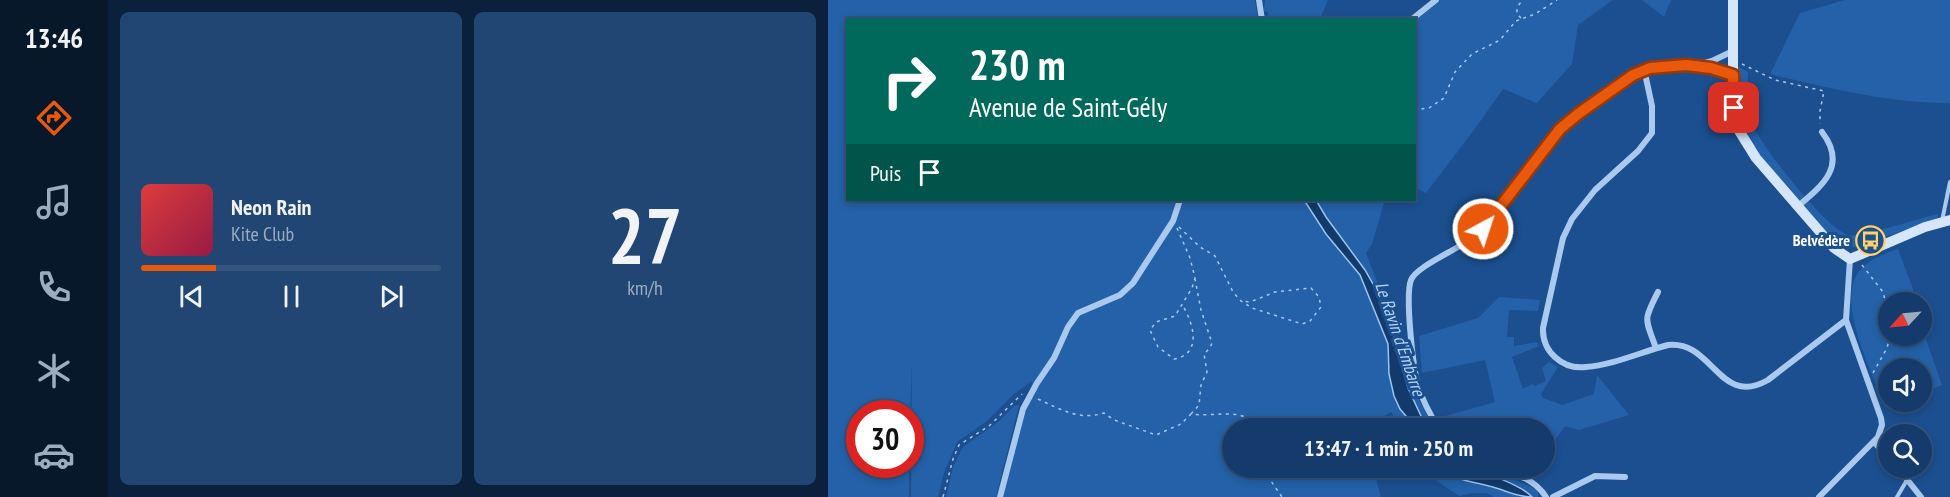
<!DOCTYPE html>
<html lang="fr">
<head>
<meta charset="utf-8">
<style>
  :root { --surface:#143b6b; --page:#214673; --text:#f1f3f6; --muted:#9dadc1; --line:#33557e; --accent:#ea580c }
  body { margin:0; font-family:"PT Sans Narrow",sans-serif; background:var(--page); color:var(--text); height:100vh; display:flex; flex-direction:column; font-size:22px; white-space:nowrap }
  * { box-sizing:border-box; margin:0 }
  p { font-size:20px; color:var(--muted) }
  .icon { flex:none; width:33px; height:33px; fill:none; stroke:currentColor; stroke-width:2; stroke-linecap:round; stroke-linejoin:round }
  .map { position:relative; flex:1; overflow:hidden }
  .panel { display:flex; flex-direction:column; gap:12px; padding:12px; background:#0b203b; width:720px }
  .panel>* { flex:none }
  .banner { position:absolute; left:18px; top:18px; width:570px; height:183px; border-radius:0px; box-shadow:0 3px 9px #0003,0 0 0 2px var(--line); background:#00695c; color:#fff; overflow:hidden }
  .needle { width:39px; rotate:244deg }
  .buttons { position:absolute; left:1050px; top:292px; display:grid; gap:12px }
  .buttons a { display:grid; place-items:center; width:54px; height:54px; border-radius:50%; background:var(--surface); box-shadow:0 3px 9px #0003,0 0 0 2px var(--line); font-size:30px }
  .speed { position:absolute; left:18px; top:400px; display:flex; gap:12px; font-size:30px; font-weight:700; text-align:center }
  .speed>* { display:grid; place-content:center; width:78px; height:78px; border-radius:50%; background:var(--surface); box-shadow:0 3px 9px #0003,0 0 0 2px var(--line); line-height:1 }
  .speed .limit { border:9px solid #d22; background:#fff; color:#111 }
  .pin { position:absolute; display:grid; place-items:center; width:51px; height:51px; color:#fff; margin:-26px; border-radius:12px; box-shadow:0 3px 9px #0006 }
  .me { position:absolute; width:66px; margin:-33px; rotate:40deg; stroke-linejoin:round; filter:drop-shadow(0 0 4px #0008) }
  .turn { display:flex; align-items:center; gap:21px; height:126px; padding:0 24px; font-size:27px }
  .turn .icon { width:78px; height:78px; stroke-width:2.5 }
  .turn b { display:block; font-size:42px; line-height:51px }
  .then { display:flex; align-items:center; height:57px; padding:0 24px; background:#0003; gap:12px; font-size:22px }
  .panel .widget { flex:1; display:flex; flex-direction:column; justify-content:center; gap:9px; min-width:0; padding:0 21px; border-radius:9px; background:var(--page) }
  .panel .dial { align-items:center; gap:0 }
  .dial b { font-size:78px; line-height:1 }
  .song { display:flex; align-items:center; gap:18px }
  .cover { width:72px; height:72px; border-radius:9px; background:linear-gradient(135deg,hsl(0 70% 55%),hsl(340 70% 35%)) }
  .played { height:6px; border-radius:3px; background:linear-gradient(90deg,var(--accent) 25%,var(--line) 25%) }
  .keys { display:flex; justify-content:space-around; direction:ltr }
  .panel .tiles { flex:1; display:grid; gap:12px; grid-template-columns:repeat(2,1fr) }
  .trip { position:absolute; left:394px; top:418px; width:333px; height:60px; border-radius:30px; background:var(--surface); box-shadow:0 3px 9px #0003,0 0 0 2px var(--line); font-weight:600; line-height:60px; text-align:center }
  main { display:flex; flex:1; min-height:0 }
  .tabs { display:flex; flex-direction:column; width:108px; justify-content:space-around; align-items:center; background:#08182b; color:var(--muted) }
  .tabs .icon { width:42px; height:42px }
  .tabs .selected { color:var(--accent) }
  .tabs b { font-size:27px; color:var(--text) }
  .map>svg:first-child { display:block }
</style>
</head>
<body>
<main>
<nav class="tabs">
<b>13:46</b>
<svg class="icon selected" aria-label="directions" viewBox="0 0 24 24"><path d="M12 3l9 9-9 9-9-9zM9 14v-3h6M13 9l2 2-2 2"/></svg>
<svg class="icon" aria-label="music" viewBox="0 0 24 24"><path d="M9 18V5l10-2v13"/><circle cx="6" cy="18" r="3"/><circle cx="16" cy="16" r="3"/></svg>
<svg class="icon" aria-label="phone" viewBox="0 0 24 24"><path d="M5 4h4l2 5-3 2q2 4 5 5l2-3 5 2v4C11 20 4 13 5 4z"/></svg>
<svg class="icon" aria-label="climate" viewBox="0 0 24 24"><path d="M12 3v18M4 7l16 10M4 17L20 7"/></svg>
<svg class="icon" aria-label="car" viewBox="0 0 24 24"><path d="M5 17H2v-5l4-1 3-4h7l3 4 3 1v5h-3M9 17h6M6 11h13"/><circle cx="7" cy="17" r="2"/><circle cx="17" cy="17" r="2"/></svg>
</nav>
<section class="panel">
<div class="tiles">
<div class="widget">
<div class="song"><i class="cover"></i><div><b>Neon Rain</b><p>Kite Club</p></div></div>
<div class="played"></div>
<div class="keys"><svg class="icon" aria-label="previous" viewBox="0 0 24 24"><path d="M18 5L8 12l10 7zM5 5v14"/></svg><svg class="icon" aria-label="pause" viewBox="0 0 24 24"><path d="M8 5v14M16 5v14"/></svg><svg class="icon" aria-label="next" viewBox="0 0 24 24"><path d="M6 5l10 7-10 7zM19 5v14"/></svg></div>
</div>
<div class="widget dial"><b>27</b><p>km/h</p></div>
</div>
</section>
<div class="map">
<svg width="1122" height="497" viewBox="0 0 1122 497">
  <rect width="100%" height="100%" fill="#1b4f8f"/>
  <path fill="#2461a8" d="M0,0H427L430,19L20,20V200H557L544,244L538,253L560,310L581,380L606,429H575L563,412L534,429H405V468H545L553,497H174L192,422L202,400L204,381L186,394L159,421L129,442L116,473L110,497H83L84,363L82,414H32V465H81V497H0Z
    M437,0H500L492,19H439L440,12L436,11Z
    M613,0H785L750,25L744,64L709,103L675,89L646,130L598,193L587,188V21Z
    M814,0H843L836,17Z
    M1017,0H1122V103C1060,103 1001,88 942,74L972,13Z
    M909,66L920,72C920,88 918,106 923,122C931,143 1000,232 1021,235C1034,237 1093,218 1110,214V218L1029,247H1020L1008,241C981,217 918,152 910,117C907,101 909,82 909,66Z
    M1070,249L1085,289L1087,303H1060V336H1094V328L1114,385L1094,393V369H1060V402H1068L1057,406C1045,373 1005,300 1033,269C1043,258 1057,254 1070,249Z
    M671,297L712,300L710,311L681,310L679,337H686V346L709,342L711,346L684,357L695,389L704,384L707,386L718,381L714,368L721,362L730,367L713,394L715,398L734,405L766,394L769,375L801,415L751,430L737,426L725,443L717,438V429H701L696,426L694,429H621L614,417L667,402L657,360L594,373L591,336L650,318Z
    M191,405L168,497H118L125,467L135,447L170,422L186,406Z
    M596,468H659L710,490V497H666L659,493H645L631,496L603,477Z"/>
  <path fill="#123a6d" stroke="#9cc4f0" stroke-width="1.5" d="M476,200H488L498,217L537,270L545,284L564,328L580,388L599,429H589L572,409L566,396L561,374L560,344L532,275L498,234Z
    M609,468C618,468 629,467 638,468C653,470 695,486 704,497C690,497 681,492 668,488C648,482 626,480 609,468Z"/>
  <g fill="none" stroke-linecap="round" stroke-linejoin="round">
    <path stroke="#a9c9ee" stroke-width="1.5" stroke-dasharray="3 4.5" stroke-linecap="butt" d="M693,18L689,14V8L694,0
      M914,64L947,80L996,91L992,111V124
      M586,110L601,108L616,98L627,72L644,54L672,40L688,21L707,14L729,0
      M351,227L372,247L387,256L405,292L413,301L424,308L474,324L482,321L493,307L491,297L483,288L447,292L422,302L413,301
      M349,228L362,258L367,278L364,288L347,316L328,322L322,330L330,347L346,359C375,354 365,323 355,306
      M1034,265L1055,292L1060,312
      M1045,373L1059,348L1062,336
      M210,399C232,409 251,421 276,413L286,420L328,435L353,424L363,414C387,418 415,405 433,429
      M363,414L371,405L373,385L379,372L376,354L382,348L384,343L373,310L367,279
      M438,468L443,481L454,497
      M115,497L125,459L131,445L161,426L194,394"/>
    <path stroke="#a9c9ee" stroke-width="4" d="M1114,221L1122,182
      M1069,497L1079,480"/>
    <path stroke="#a9c9ee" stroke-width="6" d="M431,0L434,20
      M583,20L608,0
      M873,64L884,61L905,51
      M816,69L824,106V133L810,151L767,190L744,219L735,238L715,328C714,351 734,370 758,367C785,365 813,352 840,345C885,340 891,408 940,380L1018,320
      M969,207C994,186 1020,166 994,132
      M828,348C817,318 815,321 830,292
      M611,429C603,416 595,402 591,388C585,372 577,295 583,280C589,265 635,248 649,234C681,203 701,163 731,131C743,117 759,108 774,97C787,88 800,76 815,70C842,59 878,67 905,75
      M1046,442L1060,457
      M666,468C687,474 706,478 718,497
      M1070,468L1093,497
      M172,497L195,409L209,383L226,358L240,327L250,313L292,295L305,283L345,221L352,200
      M725,497L767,476L797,477
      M991,497L1050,437L1054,425L1053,418L1018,320L1022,259"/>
    <path stroke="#d6e6fa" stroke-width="10" d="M905,0V83L906,108L910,129L928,158L1006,248L1022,259L1097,227L1122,220"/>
  </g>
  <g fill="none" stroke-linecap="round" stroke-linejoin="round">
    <defs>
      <path id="route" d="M655,229L732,129L750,114L805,75L822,68L858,65L883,68L905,75L906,108"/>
    </defs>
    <use href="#route" stroke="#983908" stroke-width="15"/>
    <use href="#route" stroke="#ea580c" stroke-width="10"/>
  </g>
  <defs>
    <symbol id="bus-ring" viewBox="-11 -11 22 22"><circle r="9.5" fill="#1b4f8f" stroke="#ffd166" stroke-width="1.5"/><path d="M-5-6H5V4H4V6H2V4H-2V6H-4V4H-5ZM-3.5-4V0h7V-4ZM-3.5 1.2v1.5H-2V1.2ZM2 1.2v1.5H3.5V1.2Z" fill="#ffd166"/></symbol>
  </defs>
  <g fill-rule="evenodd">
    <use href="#bus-ring" x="1026" y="224" width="33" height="33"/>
  </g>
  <g text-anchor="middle" stroke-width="6" stroke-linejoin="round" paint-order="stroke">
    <g font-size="16" font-weight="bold" fill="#fff" stroke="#1b4f8f" text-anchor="end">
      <text x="1022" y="246">Belvédère</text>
    </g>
    <g font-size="18" font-style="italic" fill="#b5d3f5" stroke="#1b4f8f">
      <text transform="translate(572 339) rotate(71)" y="6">Le Ravin d'Embarre</text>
    </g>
  </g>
</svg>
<div class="buttons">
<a><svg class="needle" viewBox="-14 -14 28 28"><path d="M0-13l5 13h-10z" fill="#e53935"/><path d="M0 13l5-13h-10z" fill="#9dadc1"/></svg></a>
<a><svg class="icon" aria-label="sound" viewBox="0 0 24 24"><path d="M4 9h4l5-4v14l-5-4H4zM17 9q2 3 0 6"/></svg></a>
<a><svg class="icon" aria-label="search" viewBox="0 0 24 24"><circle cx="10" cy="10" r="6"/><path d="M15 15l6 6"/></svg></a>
</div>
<div class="speed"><div class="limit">30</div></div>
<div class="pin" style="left:906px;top:108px;background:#d93025"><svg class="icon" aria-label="arrive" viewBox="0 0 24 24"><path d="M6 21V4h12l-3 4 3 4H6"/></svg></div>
<svg class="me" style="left:655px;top:229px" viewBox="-20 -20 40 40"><circle r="17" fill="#ea580c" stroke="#fff" stroke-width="3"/><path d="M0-11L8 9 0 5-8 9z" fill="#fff"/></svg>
<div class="trip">13:47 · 1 min · 250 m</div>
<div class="banner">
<div class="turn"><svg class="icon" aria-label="right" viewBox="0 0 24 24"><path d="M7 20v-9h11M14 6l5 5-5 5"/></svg><div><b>230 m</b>Avenue de Saint-Gély</div></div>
<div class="then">Puis<svg class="icon" aria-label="arrive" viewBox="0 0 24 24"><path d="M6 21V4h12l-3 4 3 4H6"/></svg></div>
</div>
</div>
</main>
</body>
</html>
